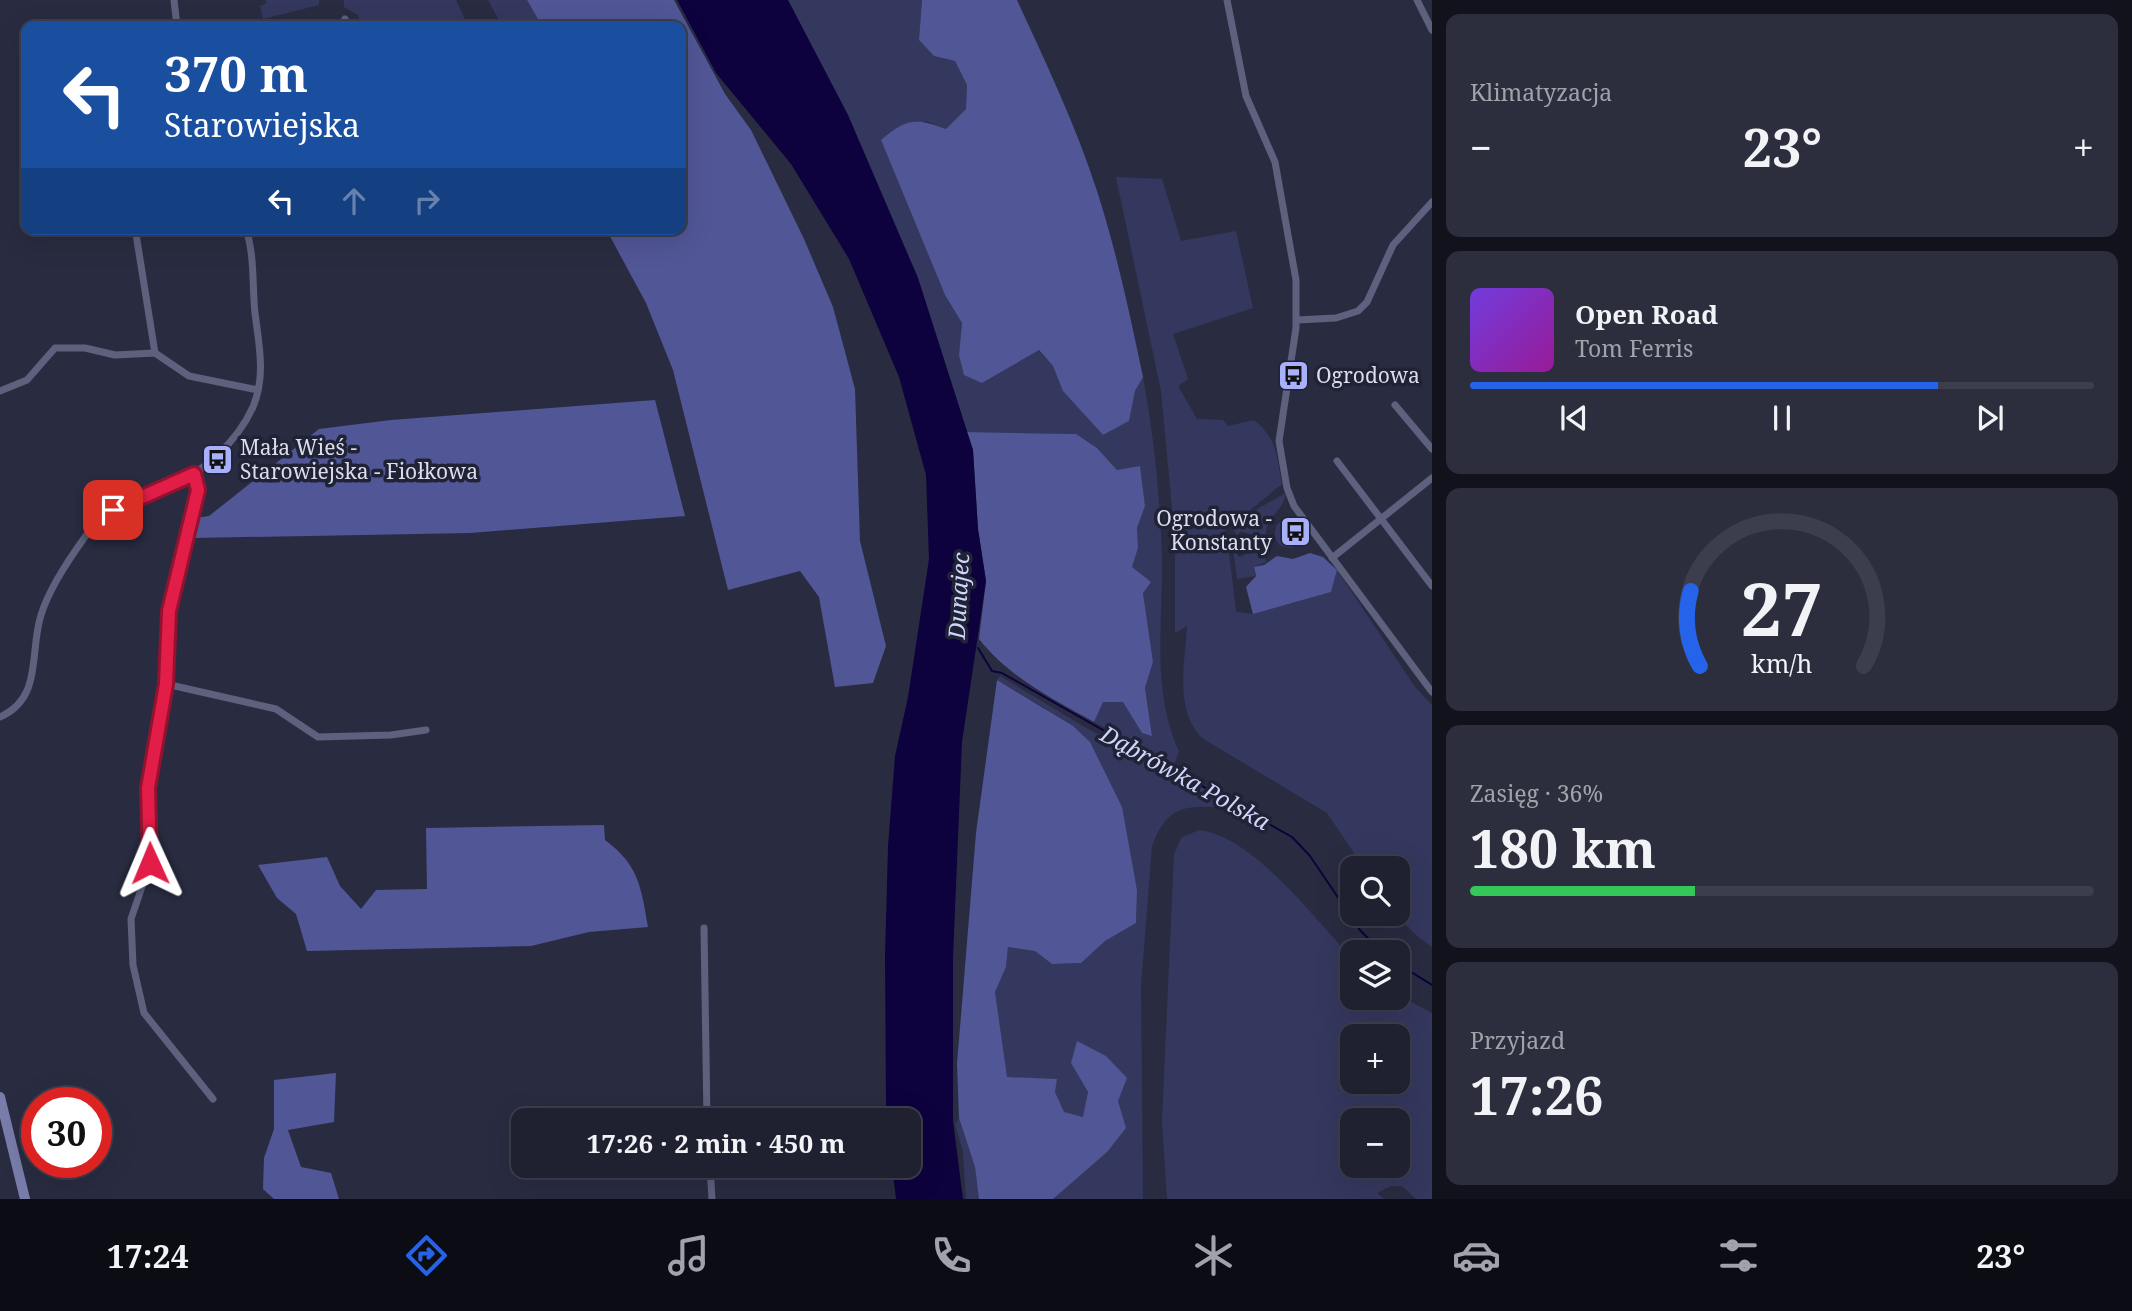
<!DOCTYPE html>
<html lang="pl">
<head>
<meta charset="utf-8">
<style>
  :root { --surface:#1f2131; --page:#2c2e3d; --text:#f1f3f6; --muted:#a1a3ab; --line:#3c3e4d; --accent:#2563eb }
  body { margin:0; font-family:"Noto Serif",serif; background:var(--page); color:var(--text); height:100vh; display:flex; flex-direction:column; font-size:26px; white-space:nowrap }
  * { box-sizing:border-box; margin:0 }
  p { font-size:23px; color:var(--muted) }
  .icon { flex:none; width:38px; height:38px; fill:none; stroke:currentColor; stroke-width:2; stroke-linecap:round; stroke-linejoin:round }
  .map { position:relative; flex:1; overflow:hidden }
  .side { display:flex; flex-direction:column; gap:14px; padding:14px; background:#11121b; width:700px }
  .side>* { flex:none }
  .guide { position:absolute; left:21px; top:21px; width:665px; height:214px; border-radius:14px; box-shadow:0 7px 28px #0002,0 0 0 2px var(--line); background:#1a4fa0; color:#fff; overflow:hidden }
  .tools { position:absolute; left:1340px; top:856px; display:grid; gap:14px }
  .tools a { display:grid; place-items:center; width:70px; height:70px; border-radius:14px; background:var(--surface); box-shadow:0 7px 28px #0002,0 0 0 2px var(--line); font-size:35px }
  .speed { position:absolute; left:21px; top:1087px; display:flex; gap:14px; font-size:35px; font-weight:700; text-align:center }
  .speed>* { display:grid; place-content:center; width:91px; height:91px; border-radius:50%; background:var(--surface); box-shadow:0 7px 28px #0002,0 0 0 2px var(--line); line-height:1 }
  .speed .limit { border:10px solid #d22; background:#fff; color:#111 }
  .pin { position:absolute; display:grid; place-items:center; width:60px; height:60px; color:#fff; margin:-30px; border-radius:14px; box-shadow:0 4px 10px #0006 }
  .me { position:absolute; width:77px; margin:-38px; rotate:359deg; stroke-linejoin:round; filter:drop-shadow(0 0 5px #0008) }
  .turn { display:flex; align-items:center; gap:24px; height:147px; padding:0 28px; font-size:32px }
  .turn .icon { width:91px; height:91px; stroke-width:2.5 }
  .turn b { display:block; font-size:49px; line-height:60px }
  .lanes { display:flex; align-items:center; height:66px; padding:0 28px; background:#0003; justify-content:center; gap:35px; direction:ltr }
  .lanes .off { opacity:.35 }
  .big { font-size:52px; font-weight:700; line-height:1.1 }
  .side .widget { flex:1; display:flex; flex-direction:column; justify-content:center; gap:10px; min-width:0; padding:0 24px; border-radius:14px; background:var(--page) }
  .side .dial { align-items:center; gap:0 }
  .dial svg { height:182px; overflow:visible; fill:none; stroke:var(--line); stroke-width:7; stroke-linecap:round; text-anchor:middle }
  .dial text { fill:var(--text); stroke:none }
  .song { display:flex; align-items:center; gap:21px }
  .cover { width:84px; height:84px; border-radius:10px; background:linear-gradient(135deg,hsl(260 70% 55%),hsl(300 70% 35%)) }
  .played { height:7px; border-radius:4px; background:linear-gradient(90deg,var(--accent) 75%,var(--line) 75%) }
  .keys { display:flex; justify-content:space-around; direction:ltr }
  .heat { display:flex; justify-content:space-between; align-items:center; font-size:38px; direction:ltr }
  .charge { height:10px; border-radius:5px; background:linear-gradient(90deg,#34c759 36%,var(--line) 0) }
  .trip { position:absolute; left:511px; top:1108px; width:410px; height:70px; border-radius:14px; background:var(--surface); box-shadow:0 7px 28px #0002,0 0 0 2px var(--line); font-weight:700; line-height:70px; text-align:center }
  .dock { display:flex; height:112px; justify-content:space-around; align-items:center; background:#0c0d14; color:var(--muted) }
  .dock .icon { width:49px; height:49px }
  .dock .selected { color:var(--accent) }
  .dock b { font-size:32px; color:var(--text) }
  main { display:flex; flex:1; min-height:0 }
  .map>svg:first-child { display:block }
</style>
</head>
<body>
<main>
<div class="map">
<svg width="1432" height="1199" viewBox="0 0 1432 1199">
  <rect width="100%" height="100%" fill="#292c41"/>
  <path fill="#35385e" fill-rule="evenodd" d="M265,0H319V5L263,19L260,6L267,3Z
    M344,0H456L468,26H361L358,15L344,7Z
    M488,0H527L542,26H502Z
    M788,0H922L919,40L934,56L955,61L967,85L966,109L946,129L926,121L881,140L945,295L962,323L959,355L982,383L1038,350L1053,366L1064,391L1103,435L1129,421L1135,391L1143,377C1154,437 1160,496 1162,557C1163,621 1151,691 1179,751L1174,765L1094,722L1102,702L1123,701L1142,733L1152,735L1145,688L1153,662L1143,593L1132,567L1138,548L1137,528L1145,506L1140,467L1117,470L1097,448L1075,434L967,432L918,278L848,115Z
    M1116,177L1162,179L1181,241L1236,231L1253,308L1173,334L1188,379L1178,386L1197,419L1223,420L1228,426L1254,420C1278,440 1276,455 1282,484L1221,534L1196,540L1175,539L1161,391Z
    M1286,493C1283,513 1263,517 1266,540L1262,543L1257,536L1240,531L1238,535L1233,530L1259,508Z
    M1285,517L1302,542L1291,548L1281,546L1274,538L1276,526Z
    M1227,536L1236,612L1253,614L1331,592L1337,570L1415,687L1432,705V947L1417,936L1395,914H1398V868H1364L1327,813L1202,738C1174,709 1185,663 1187,626L1175,633V545Z
    M1237,537L1234,550L1239,557L1245,555L1246,550L1242,546L1245,540L1262,546L1266,562L1254,567L1255,576L1237,579L1232,539Z
    M1000,676L1088,729L1217,795L1214,807C1178,805 1165,812 1152,846L1141,985L1143,1199H1053L1126,1128L1071,1063L1088,1092L1084,1117L1064,1113L1055,1092L1056,1079L1006,1077L995,992L1006,967L1008,947L1035,951L1052,964L1081,963L1105,941L1136,923L1137,890L1129,850L1090,743L1043,707L997,680Z
    M1199,830C1255,837 1315,920 1353,959V998L1398,995L1432,1013V1199H1416L1402,1186H1391L1377,1193L1384,1199H1167L1162,1121L1174,855L1181,838ZM1353,1036H1398V1082H1353ZM1353,1120H1398V1166H1353Z
    M959,1118L975,1167L979,1199H966L963,1152L955,1124Z"/>
  <path fill="#515696" d="M527,0H674L725,94L751,130L804,239L833,307L855,389L860,541L886,646L873,683L835,687L819,597L800,571L728,590L673,370L646,303L606,229H681V26H542Z
    M922,0H1017C1046,63 1076,126 1097,191C1117,253 1130,315 1143,377L1135,391L1129,421L1103,435L1063,391L1053,366L1039,350L982,383L964,375L959,355L962,323L945,295L881,140C905,119 916,117 946,129L966,109L967,85L955,61L934,56L919,40Z
    M655,400L685,516L470,533L193,538L195,518L209,516L319,429L391,420Z
    M967,432L1076,434L1097,448L1117,470L1140,466L1145,506L1137,528L1138,548L1132,567L1151,582L1143,593L1153,662L1145,688L1152,736L1142,733L1123,702H1103L1094,722C1051,698 1010,678 979,639L986,581L978,529L973,450Z
    M1310,553L1323,557L1337,570L1331,592L1253,614L1246,587L1256,576L1254,567L1264,565L1277,556L1293,559Z
    M997,680L1073,726L1090,742L1122,807L1137,890L1136,923L1105,941L1081,963L1052,964L1035,951L1008,947L1006,967L995,992L1007,1077L1057,1079L1055,1092L1064,1112L1083,1117L1088,1092L1071,1063L1077,1041L1106,1056L1127,1078L1118,1101L1126,1128L1107,1152L1053,1199H979L975,1167L959,1118L957,1064L976,833Z
    M604,825L605,840C639,865 641,887 648,927L589,932L531,946L307,951L296,914L277,898L258,865L327,857L340,886L361,909L376,890L427,889L426,828Z
    M336,1073L334,1122L288,1130L301,1167L331,1173L339,1199H274L263,1189L264,1158L274,1129V1080Z"/>
  <path fill="#0d023d" d="M677,0H788L848,115L918,278L973,450L978,529L986,581L962,742L953,958V1121L963,1199H896L892,1166H908V1120H887L886,1108L885,956L888,846L895,756L908,697L929,559L926,475L899,377L849,259L791,164L716,73Z"/>
  <g fill="none" stroke-linecap="round" stroke-linejoin="round">
    <path stroke="#0d023d" stroke-width="2" d="M978,648L992,671L1002,673L1292,837L1310,856L1360,930L1381,952
      M1398,964L1432,985"/>
    <path stroke="#5d617e" stroke-width="7" d="M174,0L177,26
      M1227,0L1246,96L1275,162L1296,280V328L1279,441L1287,488L1294,506L1432,692
      M1417,0L1432,30
      M342,26L345,19
      M141,229L136,234L155,353
      M1297,320L1336,318L1358,311L1367,302L1393,245L1432,202
      M0,391L27,380L55,348H85L115,355L155,353L189,376L258,390
      M1395,405L1432,449
      M1337,461L1432,586
      M194,474L197,490L169,611L166,684L148,788L150,863L131,919L133,965L144,1013L213,1099
      M1332,558L1432,478
      M166,684L276,709L318,737L391,735L426,730
      M0,717C43,698 29,653 41,615C49,589 69,559 85,537C108,507 138,501 170,487C205,471 237,442 253,407C266,376 259,345 255,313C252,285 255,257 246,229
      M704,928L707,1120
      M710,1166L712,1199"/>
    <path stroke="#787dab" stroke-width="10" d="M0,1097L25,1199"/>
  </g>
  <g fill="none" stroke-linecap="round" stroke-linejoin="round">
    <defs>
      <path id="route" d="M113,510L194,474L198,490L169,611L166,684L148,788L150,863"/>
    </defs>
    <use href="#route" stroke="#92132f" stroke-width="18"/>
    <use href="#route" stroke="#e11d48" stroke-width="12"/>
  </g>
  <defs>
    <symbol id="bus-square" viewBox="-11 -11 22 22"><rect x="-9" y="-9" width="18" height="18" rx="4" fill="#a8b0fc" stroke="#202236"/><path d="M-5-6H5V4H4V6H2V4H-2V6H-4V4H-5ZM-3.5-4V0h7V-4ZM-3.5 1.2v1.5H-2V1.2ZM2 1.2v1.5H3.5V1.2Z" fill="#111"/></symbol>
  </defs>
  <g fill-rule="evenodd">
    <use href="#bus-square" x="1276" y="358" width="35" height="35"/>
    <use href="#bus-square" x="200" y="442" width="35" height="35"/>
    <use href="#bus-square" x="1278" y="514" width="35" height="35"/>
  </g>
  <g text-anchor="middle" stroke-width="7" stroke-linejoin="round" paint-order="stroke">
    <g font-size="21" fill="#dbddeb" stroke="#202236" text-anchor="start">
      <text x="1316" y="383">Ogrodowa</text>
      <text x="240" y="455">Mała Wieś -<tspan x="240" dy="24">Starowiejska - Fiołkowa</tspan></text>
      <text x="1272" y="526" text-anchor="end">Ogrodowa -<tspan x="1272" dy="24">Konstanty</tspan></text>
    </g>
    <g font-size="23" font-style="italic" fill="#cfd5fb" stroke="#202236">
      <text transform="translate(959 596) rotate(-87)" y="8">Dunajec</text>
      <text transform="translate(1185 778) rotate(29)" y="8">Dąbrówka Polska</text>
    </g>
  </g>
</svg>
<div class="tools">
<a><svg class="icon" aria-label="search" viewBox="0 0 24 24"><circle cx="10" cy="10" r="6"/><path d="M15 15l6 6"/></svg></a>
<a><svg class="icon" aria-label="layers" viewBox="0 0 24 24"><path d="M12 4l9 5-9 5-9-5zM3 14l9 5 9-5"/></svg></a>
<a>+</a>
<a>−</a>
</div>
<div class="speed"><div class="limit">30</div></div>
<div class="pin" style="left:113px;top:510px;background:#d93025"><svg class="icon" aria-label="arrive" viewBox="0 0 24 24"><path d="M6 21V4h12l-3 4 3 4H6"/></svg></div>
<svg class="me" style="left:150px;top:863px" viewBox="-20 -20 40 40"><path d="M0-17L14 15 0 8-14 15z" fill="#e11d48" stroke="#fff" stroke-width="4"/></svg>
<div class="trip">17:26 · 2 min · 450 m</div>
<div class="guide">
<div class="turn"><svg class="icon" aria-label="left" viewBox="0 0 24 24"><path d="M17 20v-9H6M10 6l-5 5 5 5"/></svg><div><b>370 m</b>Starowiejska</div></div>
<div class="lanes"><svg class="icon" aria-label="left" viewBox="0 0 24 24"><path d="M17 20v-9H6M10 6l-5 5 5 5"/></svg><svg class="icon off" aria-label="ahead" viewBox="0 0 24 24"><path d="M12 20V5M6 11l6-6 6 6"/></svg><svg class="icon off" aria-label="right" viewBox="0 0 24 24"><path d="M7 20v-9h11M14 6l5 5-5 5"/></svg></div>
</div>
</div>
<section class="side">
<div class="widget"><p>Klimatyzacja</p>
<div class="heat"><a>−</a><b class="big">23°</b><a>+</a></div>
</div>
<div class="widget">
<div class="song"><i class="cover"></i><div><b>Open Road</b><p>Tom Ferris</p></div></div>
<div class="played"></div>
<div class="keys"><svg class="icon" aria-label="previous" viewBox="0 0 24 24"><path d="M18 5L8 12l10 7zM5 5v14"/></svg><svg class="icon" aria-label="pause" viewBox="0 0 24 24"><path d="M8 5v14M16 5v14"/></svg><svg class="icon" aria-label="next" viewBox="0 0 24 24"><path d="M6 5l10 7-10 7zM19 5v14"/></svg></div>
</div>
<div class="widget dial"><svg viewBox="0 0 100 80">
<path d="M14 69A42 42 0 1 1 86 69"/>
<path d="M14 69A42 42 0 0 1 10 36" stroke="#2563eb"/>
<text x="50" y="56" font-size="32" font-weight="700">27</text>
<text x="50" y="72" font-size="11">km/h</text>
</svg></div>
<div class="widget"><p>Zasięg · 36%</p><b class="big">180 km</b><div class="charge"></div></div>
<div class="widget"><p>Przyjazd</p><b class="big">17:26</b></div>
</section>
</main>
<nav class="dock">
<b>17:24</b>
<svg class="icon selected" aria-label="directions" viewBox="0 0 24 24"><path d="M12 3l9 9-9 9-9-9zM9 14v-3h6M13 9l2 2-2 2"/></svg>
<svg class="icon" aria-label="music" viewBox="0 0 24 24"><path d="M9 18V5l10-2v13"/><circle cx="6" cy="18" r="3"/><circle cx="16" cy="16" r="3"/></svg>
<svg class="icon" aria-label="phone" viewBox="0 0 24 24"><path d="M5 4h4l2 5-3 2q2 4 5 5l2-3 5 2v4C11 20 4 13 5 4z"/></svg>
<svg class="icon" aria-label="climate" viewBox="0 0 24 24"><path d="M12 3v18M4 7l16 10M4 17L20 7"/></svg>
<svg class="icon" aria-label="car" viewBox="0 0 24 24"><path d="M5 17H2v-5l4-1 3-4h7l3 4 3 1v5h-3M9 17h6M6 11h13"/><circle cx="7" cy="17" r="2"/><circle cx="17" cy="17" r="2"/></svg>
<svg class="icon" aria-label="filters" viewBox="0 0 24 24"><path d="M4 7h16M4 17h16"/><circle cx="9" cy="7" r="2"/><circle cx="15" cy="17" r="2"/></svg>
<b>23°</b>
</nav>
</body>
</html>
